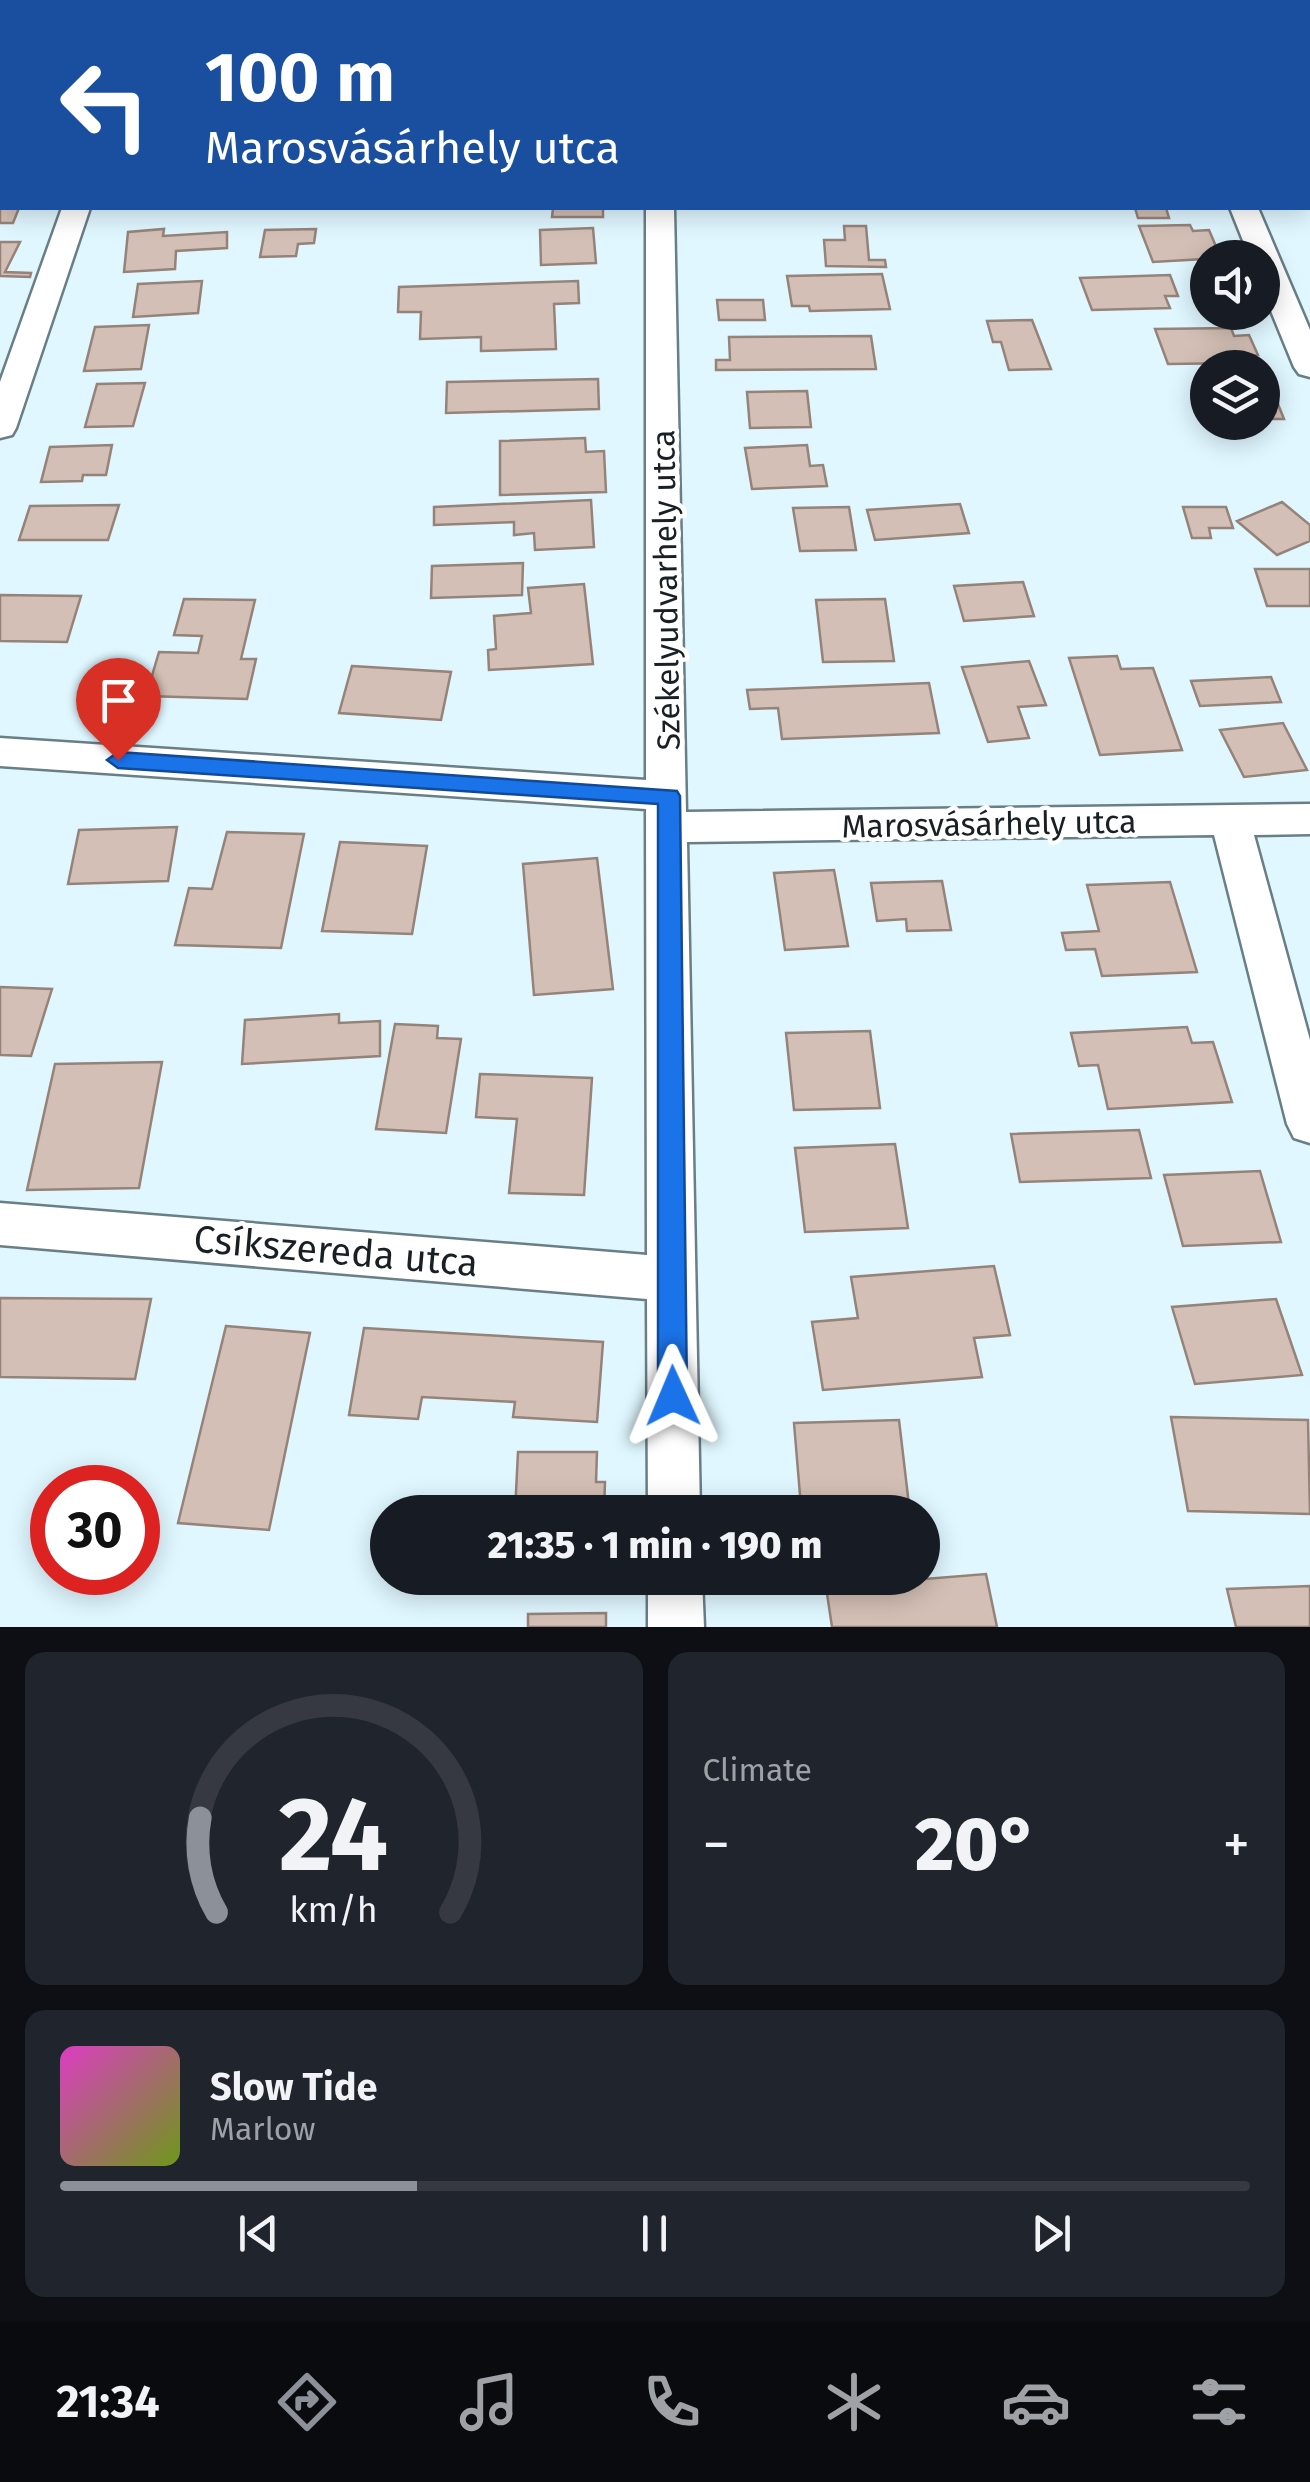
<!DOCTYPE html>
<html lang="en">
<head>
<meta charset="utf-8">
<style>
  :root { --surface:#171b24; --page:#20242c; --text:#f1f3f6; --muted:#9ea1a6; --line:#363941; --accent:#8c9099 }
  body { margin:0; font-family:"Fira Sans",sans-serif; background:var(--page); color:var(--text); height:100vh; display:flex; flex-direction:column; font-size:38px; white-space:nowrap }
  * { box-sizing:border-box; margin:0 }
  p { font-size:32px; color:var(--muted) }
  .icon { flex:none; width:55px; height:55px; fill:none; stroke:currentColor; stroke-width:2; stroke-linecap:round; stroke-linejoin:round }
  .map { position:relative; height:1627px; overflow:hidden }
  .side { display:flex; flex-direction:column; gap:25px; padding:25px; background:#0d0f14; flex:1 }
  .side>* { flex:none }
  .hud { position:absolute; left:0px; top:0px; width:1310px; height:210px; box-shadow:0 5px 25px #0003; background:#1a4fa0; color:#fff; overflow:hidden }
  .buttons { position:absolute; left:1190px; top:240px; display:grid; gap:20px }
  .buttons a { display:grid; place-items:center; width:90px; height:90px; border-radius:50%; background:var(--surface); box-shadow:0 5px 25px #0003; font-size:50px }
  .speed { position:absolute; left:30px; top:1465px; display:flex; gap:20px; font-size:50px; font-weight:700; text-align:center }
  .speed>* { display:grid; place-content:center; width:130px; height:130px; border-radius:50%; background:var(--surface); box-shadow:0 5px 25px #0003; line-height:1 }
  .speed .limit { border:15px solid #d22; background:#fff; color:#111 }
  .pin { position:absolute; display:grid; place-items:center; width:85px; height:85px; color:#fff; margin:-102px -42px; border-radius:50% 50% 50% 0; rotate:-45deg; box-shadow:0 0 10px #0007 }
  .pin .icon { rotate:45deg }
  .me { position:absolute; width:110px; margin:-55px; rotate:359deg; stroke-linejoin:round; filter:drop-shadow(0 0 8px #0008) }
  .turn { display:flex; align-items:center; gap:35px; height:210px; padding:0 40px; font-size:45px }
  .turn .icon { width:130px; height:130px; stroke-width:2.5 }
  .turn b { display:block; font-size:70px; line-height:85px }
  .big { font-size:75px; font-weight:800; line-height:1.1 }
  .side .tile { flex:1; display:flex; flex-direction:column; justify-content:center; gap:15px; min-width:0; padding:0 35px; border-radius:20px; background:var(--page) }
  .side .dial { align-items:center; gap:0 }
  .dial svg { height:260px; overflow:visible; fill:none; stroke:var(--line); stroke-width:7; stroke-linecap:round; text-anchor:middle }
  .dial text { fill:var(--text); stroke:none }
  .song { display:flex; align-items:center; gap:30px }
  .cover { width:120px; height:120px; border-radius:15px; background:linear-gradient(135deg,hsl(310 70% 55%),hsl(80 70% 35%)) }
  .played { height:10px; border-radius:5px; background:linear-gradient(90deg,var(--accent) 30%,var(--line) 30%) }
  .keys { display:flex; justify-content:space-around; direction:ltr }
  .heat { display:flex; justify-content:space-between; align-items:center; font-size:55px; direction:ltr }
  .side .tiles { flex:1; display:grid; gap:25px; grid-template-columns:1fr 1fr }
  .tile:last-child { grid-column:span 2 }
  .trip { position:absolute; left:370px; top:1495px; width:570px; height:100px; border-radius:50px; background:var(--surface); box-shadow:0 5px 25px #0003; font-weight:800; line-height:100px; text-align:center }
  .tabs { display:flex; height:160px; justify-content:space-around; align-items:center; background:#090b0e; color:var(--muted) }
  .tabs .icon { width:70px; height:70px }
  .tabs .on { color:var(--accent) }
  .tabs b { font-size:45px; color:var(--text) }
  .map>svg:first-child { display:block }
</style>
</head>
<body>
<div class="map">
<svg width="1310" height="1627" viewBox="0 0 1310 1627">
  <rect width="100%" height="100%" fill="#e0f7ff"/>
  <path fill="#d3bfb5" stroke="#95837a" stroke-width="2.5" d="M0,199L2,208H19L13,223H0Z
    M553,208H603V217H552Z
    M1135,208H1166L1169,218H1138Z
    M1190,225L1193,231L1209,230L1221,258L1153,262L1139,226Z
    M844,226H866L869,260H885L886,267L826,266L824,240H845Z
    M593,228L596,263L541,265L540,230Z
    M164,229L163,236L227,232V248L176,251L175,269L124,272L128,232Z
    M316,229L314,243L298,244L296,256L260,257L265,230Z
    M0,242H20L5,272L31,273L30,277L0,276Z
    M882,274L890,309L810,311L809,306H792L787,276Z
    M1170,275L1178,296H1165L1170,308L1092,310L1080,278Z
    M202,281L198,313L133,317L138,284Z
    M578,281L579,303L554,304L556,349L481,351V337L420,339L421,312H398L399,287Z
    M717,300H763L765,320H719Z
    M1032,320L1051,369L1009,370L1001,342H993L987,321Z
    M149,325L141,369L84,371L95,327Z
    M1231,328L1234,336L1249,335L1258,355L1239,356L1242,363L1168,364L1155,329Z
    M871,336L876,369L716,370V360H730L729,337Z
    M598,379L599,409L446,413L447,382Z
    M1269,382L1284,419H1262V383Z
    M145,383L133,426L85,427L97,384Z
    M807,391L811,427L750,428L747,392Z
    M585,438L586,452L604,451L606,492L500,495V441Z
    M112,445L106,475H83L82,481L41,482L50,447Z
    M807,445L810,466L823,465L827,486L752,489L745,448Z
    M591,500L594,547L535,550L534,533L514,535V522L434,525V507Z
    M1282,502L1310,525V541L1277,555L1237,521Z
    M960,504L969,533L875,540L867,510Z
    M119,505L108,540H19L30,506Z
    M849,507L856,550L800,551L793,508Z
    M1183,507H1226L1233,528H1209L1211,538H1192Z
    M523,563L522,595L431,598L432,566Z
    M1255,569H1310V606H1267Z
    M1023,582L1034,616L964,621L954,586Z
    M584,584L593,664L489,670L488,650L496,649L494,616L531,613L528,588Z
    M0,595L81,596L67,642L0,641Z
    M184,599L255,600L241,659H256L247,699L146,696L159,652L198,653L202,636L174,635Z
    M885,599L894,661L823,662L816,600Z
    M1117,656L1121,669L1153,668L1182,750L1100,755L1069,658Z
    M1029,661L1046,705L1018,707L1029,738L988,742L962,667Z
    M352,666L451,672L441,720L339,713Z
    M1271,677L1281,702L1200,706L1191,681Z
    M929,683L939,733L782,739L778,708L750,709L747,690Z
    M1283,723L1307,770L1244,777L1220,730Z
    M177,827L168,881L68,884L79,830Z
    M227,832L304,834L281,948L175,945L189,888L212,889Z
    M340,842L427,846L412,934L322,931Z
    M597,858L613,989L534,995L523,864Z
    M834,870L848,946L785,950L774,873Z
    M942,881L951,930L907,931L906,919L877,921L871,883Z
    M1170,882L1197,972L1102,976L1095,949L1066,950L1062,933L1099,931L1087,885Z
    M0,987L52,989L31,1056L0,1055Z
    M339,1014V1023L380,1021V1056L242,1064L245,1020Z
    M395,1024L438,1026L437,1038L461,1039L446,1133L376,1129Z
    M1187,1027L1192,1043L1213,1042L1232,1102L1108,1109L1098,1065L1079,1066L1071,1033Z
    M870,1031L880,1108L794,1110L786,1033Z
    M162,1062L139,1188L27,1190L55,1064Z
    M480,1074L592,1078L584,1195L509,1193L517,1119L476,1117Z
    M1139,1130L1151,1178L1020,1182L1011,1134Z
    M895,1144L908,1228L805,1232L795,1148Z
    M1260,1171L1281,1242L1183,1246L1164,1175Z
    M994,1266L1010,1335L974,1338L982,1377L823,1390L812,1322L858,1318L851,1277Z
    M0,1298L151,1299L135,1379L0,1377Z
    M1276,1299L1302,1375L1195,1384L1172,1307Z
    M226,1326L310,1333L269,1530L178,1523Z
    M364,1328L603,1342L597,1422L513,1417L515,1402L422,1397L418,1419L349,1415Z
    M1171,1417L1308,1420L1310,1514L1188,1511Z
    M899,1420L909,1505L880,1506L881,1512H825L824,1507H801L794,1423Z
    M518,1452H597L596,1482H605L604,1512H515Z
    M986,1574L997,1627H832L826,1587Z
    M1310,1586V1627H1236L1227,1589Z
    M606,1613V1627H528V1614Z"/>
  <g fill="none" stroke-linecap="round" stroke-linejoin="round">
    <defs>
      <path id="minor" d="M274,0H298V2H274Z
        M650,0H674V2H650Z
        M1148,0H1172L1173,2H1149Z
        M1308,95H1310V111H1308Z
        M0,99H2V115H0Z
        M62,208H90L16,428L12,435L0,438V382Z
        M646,208H674L686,812L1310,804V834L1254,835L1310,1040V1143L1294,1138L1287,1124L1214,835L687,842L700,1512H648L647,1299L0,1245V1203L647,1255L646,809L0,766V738L646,780Z
        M1230,208H1258L1310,330V377L1299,374L1294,367L1262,289V258H1250Z
        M648,1578H702L704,1627H648Z"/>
    </defs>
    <use href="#minor" stroke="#6a7e86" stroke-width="5"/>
    <use href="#minor" fill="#fff" fill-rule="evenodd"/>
  </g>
  <path fill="#1a73e8" stroke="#114b97" stroke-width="2.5" d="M118,752L677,791L680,796L687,1396L683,1405L673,1409L663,1405L658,1396V804L118,768L107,760Z"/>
  <g text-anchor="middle" stroke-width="9" stroke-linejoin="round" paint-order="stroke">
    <g font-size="32" fill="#182023" stroke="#fff">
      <text transform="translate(666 590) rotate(-91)" y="11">Székelyudvarhely utca</text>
      <text transform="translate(989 824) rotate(-1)" y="11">Marosvásárhely utca</text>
    </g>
    <g font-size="38" fill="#182023" stroke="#fff">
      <text transform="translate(336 1251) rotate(5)" y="13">Csíkszereda utca</text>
    </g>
  </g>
</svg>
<div class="buttons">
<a><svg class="icon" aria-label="sound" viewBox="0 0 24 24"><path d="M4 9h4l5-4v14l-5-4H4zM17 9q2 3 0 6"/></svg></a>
<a><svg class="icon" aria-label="layers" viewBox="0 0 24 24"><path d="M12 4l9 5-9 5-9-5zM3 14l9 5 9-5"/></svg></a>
</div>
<div class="speed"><div class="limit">30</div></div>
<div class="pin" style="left:118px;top:760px;background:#d93025"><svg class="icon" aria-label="arrive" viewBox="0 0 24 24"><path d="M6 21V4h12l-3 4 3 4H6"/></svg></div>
<svg class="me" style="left:673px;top:1396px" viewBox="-20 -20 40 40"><path d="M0-17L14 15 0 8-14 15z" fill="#1a73e8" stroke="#fff" stroke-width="4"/></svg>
<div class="trip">21:35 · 1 min · 190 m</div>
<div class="hud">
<div class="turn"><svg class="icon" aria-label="left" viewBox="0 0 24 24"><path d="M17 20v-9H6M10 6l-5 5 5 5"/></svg><div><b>100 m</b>Marosvásárhely utca</div></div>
</div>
</div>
<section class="side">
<div class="tiles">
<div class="tile dial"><svg viewBox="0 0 100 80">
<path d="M14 69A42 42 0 1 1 86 69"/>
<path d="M14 69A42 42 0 0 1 9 40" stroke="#8c9099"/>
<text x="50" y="56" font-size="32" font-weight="700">24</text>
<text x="50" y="72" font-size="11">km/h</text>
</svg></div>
<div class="tile"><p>Climate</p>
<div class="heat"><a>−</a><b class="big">20°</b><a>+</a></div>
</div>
<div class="tile">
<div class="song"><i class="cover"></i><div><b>Slow Tide</b><p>Marlow</p></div></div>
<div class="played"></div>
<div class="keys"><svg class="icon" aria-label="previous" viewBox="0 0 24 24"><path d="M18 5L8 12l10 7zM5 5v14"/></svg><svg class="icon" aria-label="pause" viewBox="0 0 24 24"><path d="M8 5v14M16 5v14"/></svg><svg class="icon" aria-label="next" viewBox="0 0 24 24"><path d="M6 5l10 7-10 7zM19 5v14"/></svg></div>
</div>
</div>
</section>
<nav class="tabs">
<b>21:34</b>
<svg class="icon on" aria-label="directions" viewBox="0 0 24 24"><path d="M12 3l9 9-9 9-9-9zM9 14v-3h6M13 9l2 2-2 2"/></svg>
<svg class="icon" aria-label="music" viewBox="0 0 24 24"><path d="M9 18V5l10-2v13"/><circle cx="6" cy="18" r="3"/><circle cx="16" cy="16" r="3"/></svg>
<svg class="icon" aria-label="phone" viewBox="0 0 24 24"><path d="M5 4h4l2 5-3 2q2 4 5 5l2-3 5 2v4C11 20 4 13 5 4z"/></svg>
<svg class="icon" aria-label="climate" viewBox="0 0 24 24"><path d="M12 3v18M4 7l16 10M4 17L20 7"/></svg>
<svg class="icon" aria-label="car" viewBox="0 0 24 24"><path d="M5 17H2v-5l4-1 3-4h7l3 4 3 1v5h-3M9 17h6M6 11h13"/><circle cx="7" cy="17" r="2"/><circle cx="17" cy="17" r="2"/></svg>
<svg class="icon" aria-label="filters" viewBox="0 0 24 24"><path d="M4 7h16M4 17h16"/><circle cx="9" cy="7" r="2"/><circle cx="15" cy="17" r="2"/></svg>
</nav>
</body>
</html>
